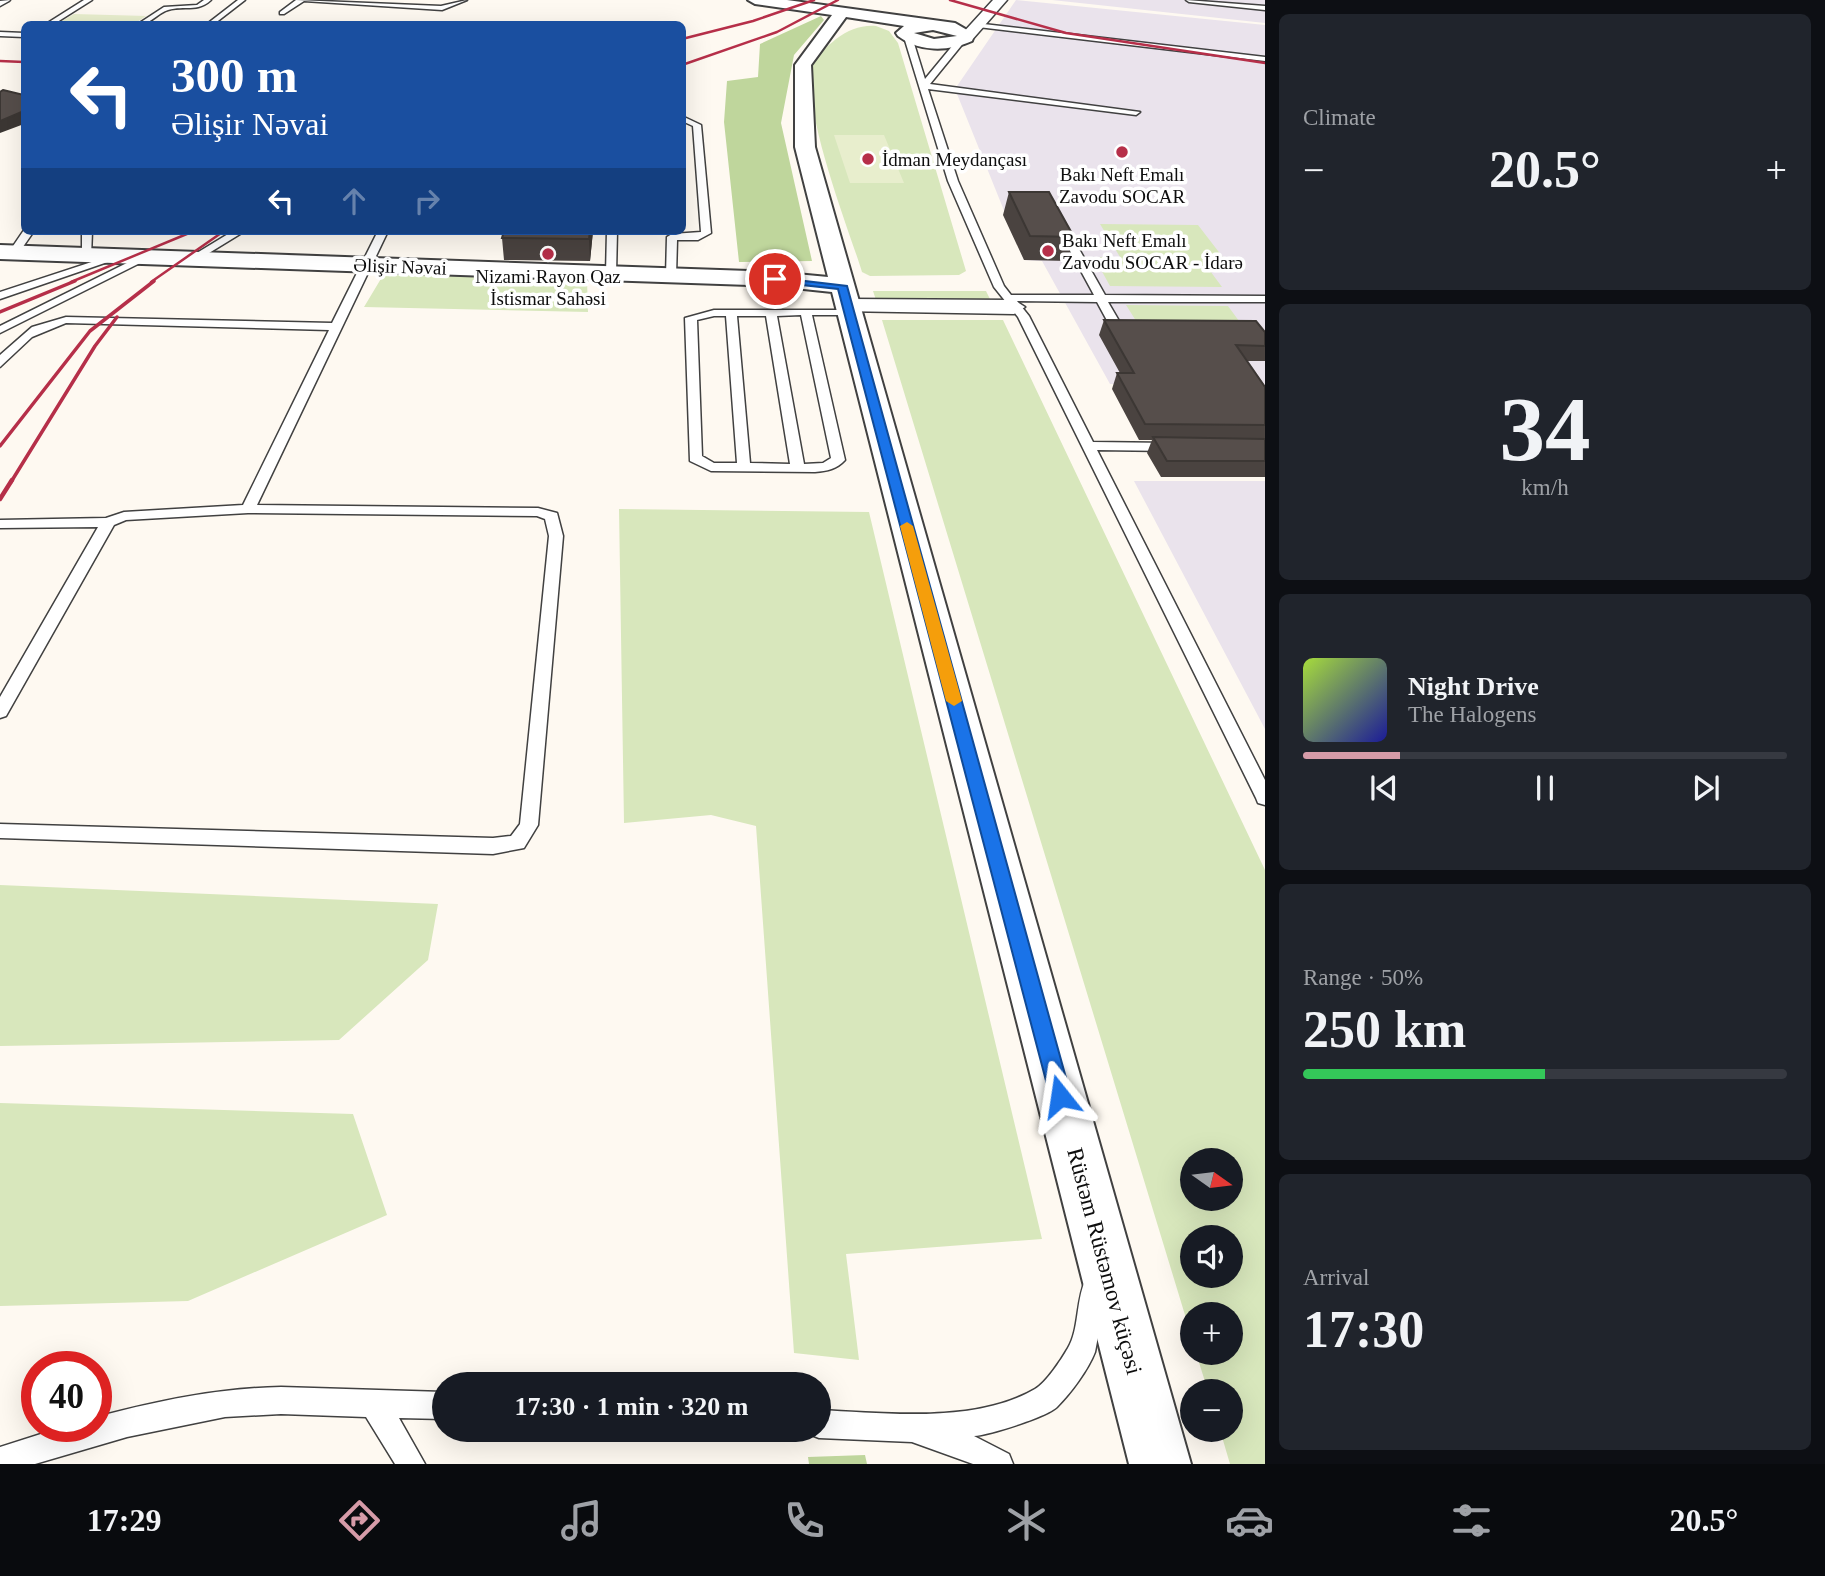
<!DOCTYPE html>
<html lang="en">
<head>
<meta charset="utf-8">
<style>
  :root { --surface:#171b24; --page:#20242c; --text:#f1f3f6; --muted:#9ea1a6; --line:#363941; --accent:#d69ba8 }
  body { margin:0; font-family:"Times New Roman",serif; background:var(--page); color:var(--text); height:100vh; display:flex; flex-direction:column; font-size:26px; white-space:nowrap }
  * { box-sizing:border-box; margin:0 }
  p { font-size:23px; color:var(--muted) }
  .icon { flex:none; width:38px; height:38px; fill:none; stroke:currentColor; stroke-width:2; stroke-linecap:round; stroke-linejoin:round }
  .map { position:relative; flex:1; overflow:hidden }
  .sheet { display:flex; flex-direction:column; gap:14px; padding:14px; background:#0d0f14; width:560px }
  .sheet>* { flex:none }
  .top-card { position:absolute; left:21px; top:21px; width:665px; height:214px; border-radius:10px; box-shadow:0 7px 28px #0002; background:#1a4fa0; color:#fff; overflow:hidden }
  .needle { width:46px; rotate:104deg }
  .tools { position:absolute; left:1180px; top:1148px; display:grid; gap:14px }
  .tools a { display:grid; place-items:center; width:63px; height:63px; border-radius:50%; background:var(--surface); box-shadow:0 7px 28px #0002; font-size:35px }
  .speed { position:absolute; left:21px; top:1351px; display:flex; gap:14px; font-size:35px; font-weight:700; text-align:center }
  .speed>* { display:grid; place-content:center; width:91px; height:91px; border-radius:50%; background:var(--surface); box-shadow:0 7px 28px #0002; line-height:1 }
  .speed .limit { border:10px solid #d22; background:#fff; color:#111 }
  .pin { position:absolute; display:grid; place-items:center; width:60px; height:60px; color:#fff; margin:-30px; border:4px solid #fff; border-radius:50%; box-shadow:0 2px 7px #0007 }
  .me { position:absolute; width:77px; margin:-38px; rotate:345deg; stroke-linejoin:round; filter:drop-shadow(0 0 5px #0008) }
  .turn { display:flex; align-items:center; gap:24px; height:147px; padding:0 35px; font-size:32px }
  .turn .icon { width:91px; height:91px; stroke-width:2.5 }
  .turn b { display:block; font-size:49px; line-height:60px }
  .lanes { display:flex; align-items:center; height:66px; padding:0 35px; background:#0003; justify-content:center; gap:35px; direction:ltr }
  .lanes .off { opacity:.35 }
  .big { font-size:52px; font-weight:700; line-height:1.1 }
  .sheet .widget { flex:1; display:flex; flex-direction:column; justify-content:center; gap:10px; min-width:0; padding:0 24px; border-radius:10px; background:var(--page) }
  .sheet .dial { align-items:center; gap:0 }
  .dial b { font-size:91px; line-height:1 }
  .song { display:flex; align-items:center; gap:21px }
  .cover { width:84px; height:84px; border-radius:10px; background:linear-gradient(135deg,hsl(80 70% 55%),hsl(240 70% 35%)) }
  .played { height:7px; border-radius:4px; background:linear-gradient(90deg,var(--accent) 20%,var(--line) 20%) }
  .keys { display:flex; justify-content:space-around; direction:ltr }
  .heat { display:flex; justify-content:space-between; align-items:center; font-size:38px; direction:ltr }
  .charge { height:10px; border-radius:5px; background:linear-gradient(90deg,#34c759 50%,var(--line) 0) }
  .trip { position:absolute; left:432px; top:1372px; width:399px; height:70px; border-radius:35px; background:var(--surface); box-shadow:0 7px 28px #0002; font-weight:700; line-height:70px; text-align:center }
  .tab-bar { display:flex; height:112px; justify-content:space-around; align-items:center; background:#090b0e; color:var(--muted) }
  .tab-bar .icon { width:49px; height:49px }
  .tab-bar .on { color:var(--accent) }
  .tab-bar b { font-size:32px; color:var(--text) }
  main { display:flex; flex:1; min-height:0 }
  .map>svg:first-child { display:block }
</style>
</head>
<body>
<main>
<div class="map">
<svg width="1265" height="1464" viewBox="0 0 1265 1464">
  <rect width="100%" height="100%" fill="#fef9f1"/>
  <path fill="#eae3ec" d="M1016,0L1265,25V398L1257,387L1110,384L1042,261L1024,260L955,89Z
    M1052,0H1265V23Z
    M1134,481H1265V729Z"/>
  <path fill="#d8e7bc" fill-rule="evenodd" d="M876,26L889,31L898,43L966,271L959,275L870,276L862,272C849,229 798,102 814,63C818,53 828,46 836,39C849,30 860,25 876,26Z
    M1100,224L1198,225L1225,260H1202L1222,287L1110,286L1094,257H1120Z
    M385,272L587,280L588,312L364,307Z
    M873,291H986L992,303H877Z
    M1126,305L1228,306L1250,336L1145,335Z
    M882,320H1003L1265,870V1464H1230L1220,1430H1230V1391H1208L1196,1353H1230V1314H1192V1338ZM1230,1160V1199H1192V1160ZM1230,1237V1276H1192V1237Z
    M619,509L869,512L1042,1239L846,1254L859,1360L794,1353L756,826L711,815L624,823Z
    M0,885L438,904L428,960L339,1040L0,1046Z
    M0,1103L353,1114L387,1215L188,1301L0,1306Z"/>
  <path fill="#bfd69c" d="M821,16L824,20L794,55L781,123L812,261L739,262L724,122L727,81L758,77L760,44Z
    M865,1455L867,1464H809L808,1457Z"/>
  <path fill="#e8eecd" d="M74,14L146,16L134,24H57Z
    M834,135H884L904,183H850Z"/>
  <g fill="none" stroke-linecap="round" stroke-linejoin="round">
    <defs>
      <path id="service" d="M10,0L9,1L0,6V1Z
        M84,0H92L54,24H46Z
        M204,0H211C197,13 185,5 168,10C157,13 151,25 138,24L164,7L197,5Z
        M238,0H245L214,24H207Z
        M296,0L441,6L467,0L442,10L304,1L284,14H280V12Z
        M1186,0L1265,6V10L1189,2Z
        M975,23L1265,57V61L978,27Z
        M0,32L24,33V37L0,36Z
        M908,35L912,37L925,79L958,39L965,41L930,84L1140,112L1136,115L928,89L958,181L1004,286L1011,295H1094L1069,249L1074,246L1079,249L1105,295L1265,296V302H1108L1122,326L1116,329L1110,326L1097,302L1017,301L1029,316L1093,442L1171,443L1178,447L1171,451L1097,450L1265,780V805L1258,803L1256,798L1018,317L994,287L948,181L904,37Z
        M682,116L701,125L711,233L698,240H677L676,276L671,279L666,276L667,237L672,234L701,232L693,126L682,121Z
        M24,230L34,231L18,254H10L9,252Z
        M82,231H92L91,257L82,255Z
        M233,231H245L196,261L187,259Z
        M378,231H388L257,505L538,508L557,513L563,536L538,825L524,848L493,854L0,838V824L493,838L511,836L520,824L549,536L545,519L537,516L248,513L126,520L114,525L6,716L0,718V697L98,527L0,528V520L106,518L124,512L243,505L329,330L66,323L32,337L0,367V355L32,327L66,317L332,323Z
        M607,231H617L616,274L611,277L606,274Z
        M116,254L125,256L0,299V292Z
        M143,255L152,257L0,333V326Z
        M714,310H853V314L849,315H812L845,460C837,469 827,471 815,472L711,471L690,461L685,318ZM801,315L831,458L823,463L804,464L777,316ZM714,316H726L737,463H714L702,456L697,320ZM737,316H766L790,464L750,463Z
        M1094,1277L1103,1281L1107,1290L1095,1352C1088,1370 1071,1393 1057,1407C1047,1417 989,1435 974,1436L1009,1454L1013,1464H973L912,1442L819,1438L809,1434L808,1430H819V1410C885,1413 975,1424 1035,1389C1046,1383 1061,1360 1068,1348C1079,1330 1076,1301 1085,1281Z
        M281,1387L444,1392V1419L399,1418L425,1464H395L366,1417L281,1414L225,1417L127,1437L35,1464H0V1447L66,1426H96V1417C157,1401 218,1388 281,1387Z"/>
      <path id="minor" d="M993,0H1007L971,41H961V35Z
        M848,299L1014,300L1025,307L1014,314L840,311L837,306L840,301Z"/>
      <path id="tertiary" d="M748,0H787L955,23L974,34L972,41C948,52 919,52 898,36L896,33L904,26L846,17L811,65L815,147L1191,1464H1129L832,292L775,286L0,259V245L775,272L828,277L795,147V65L832,15L755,4ZM933,30L957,36L934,39L914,33Z"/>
    </defs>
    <use href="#service" stroke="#414141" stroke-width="3"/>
    <use href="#minor" stroke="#414141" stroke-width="3"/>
    <use href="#tertiary" stroke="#414141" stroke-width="4"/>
    <use href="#service" fill="#fff" fill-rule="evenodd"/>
    <use href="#minor" fill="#fff" fill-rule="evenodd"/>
    <use href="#tertiary" fill="#fff" fill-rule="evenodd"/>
    <path stroke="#b62f49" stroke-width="2.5" d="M950,0L1066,33L1265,63
      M682,39L753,21L814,0
      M0,61L24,62
      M682,65L777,32L838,0
      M71,282L194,231
      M151,282L224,231"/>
    <path stroke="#b62f49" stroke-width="3.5" d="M0,312L75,281
      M0,446L90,331L154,281
      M11,482L95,346L117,317"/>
    <path stroke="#b62f49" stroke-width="4.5" d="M0,499L12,480"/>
  </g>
  <path fill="#4a4340" d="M1009,192L1074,237L1067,261L1024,260L1003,215Z
    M593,231L590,261L504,260L502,238Z
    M1104,320L1265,332V361H1247L1265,386V477H1161L1147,453L1152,440H1139L1112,389L1117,373H1120L1099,335Z"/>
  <path fill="#3c3734" d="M24,111V124L0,133V121Z
    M590,231H593L590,261L589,239Z"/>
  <path fill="#564e4b" stroke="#3c3734" stroke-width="2" d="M3,90L24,95V111L0,121V92Z
    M1009,192H1049L1074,237L1030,236Z
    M504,231H590L589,239L502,238Z
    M1104,320L1256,321L1265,332V346L1236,345L1265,387V425L1145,424L1117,373H1134Z
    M1153,437L1265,439V461H1167Z"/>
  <path fill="#1a73e8" stroke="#114b97" stroke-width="2" d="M771,277L847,286L1071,1096L1068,1103L1060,1106L1053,1103L1050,1096L838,289L775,282Z"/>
  <path fill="#f59e0b" d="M907,522L913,526L962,701L954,706L946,701L900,526Z"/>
  <g fill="#b62f49" stroke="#fff" stroke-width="2.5">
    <circle cx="1122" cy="152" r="7"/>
    <circle cx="868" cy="159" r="7"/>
    <circle cx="1048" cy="251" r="7"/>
    <circle cx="548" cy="254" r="7"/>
  </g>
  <g text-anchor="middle" stroke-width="7" stroke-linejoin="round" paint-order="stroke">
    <g font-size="19" fill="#0e0e0e" stroke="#fff" text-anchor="start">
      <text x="882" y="166">İdman Meydançası</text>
      <text x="1122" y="181" text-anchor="middle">Bakı Neft Emalı<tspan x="1122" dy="22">Zavodu SOCAR</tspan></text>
      <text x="1062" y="247">Bakı Neft Emalı<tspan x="1062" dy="22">Zavodu SOCAR - İdarə</tspan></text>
      <text x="548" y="283" text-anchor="middle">Nizami Rayon Qaz<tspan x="548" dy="22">İstismar Sahəsi</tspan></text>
    </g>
    <g font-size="19" fill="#0e0e0e" stroke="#fff">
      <text transform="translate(400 266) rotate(2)" y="7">Əlişir Nəvai</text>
    </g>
    <g font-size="23" fill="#0e0e0e" stroke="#fff">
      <text transform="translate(1105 1261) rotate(75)" y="8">Rüstəm Rüstəmov küçəsi</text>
    </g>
  </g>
</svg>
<div class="tools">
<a><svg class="needle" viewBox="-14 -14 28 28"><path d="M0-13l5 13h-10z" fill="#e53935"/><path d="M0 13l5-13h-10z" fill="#9ea1a6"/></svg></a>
<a><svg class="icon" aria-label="sound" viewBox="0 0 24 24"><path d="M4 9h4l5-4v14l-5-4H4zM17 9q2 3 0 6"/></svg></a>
<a>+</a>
<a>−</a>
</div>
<div class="speed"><div class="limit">40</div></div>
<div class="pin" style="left:775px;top:279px;background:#d93025"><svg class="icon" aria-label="arrive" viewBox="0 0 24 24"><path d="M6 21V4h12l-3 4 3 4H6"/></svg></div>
<svg class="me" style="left:1060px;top:1096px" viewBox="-20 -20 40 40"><path d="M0-17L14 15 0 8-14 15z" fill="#1a73e8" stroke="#fff" stroke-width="4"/></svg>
<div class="trip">17:30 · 1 min · 320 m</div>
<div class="top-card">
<div class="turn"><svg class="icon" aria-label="left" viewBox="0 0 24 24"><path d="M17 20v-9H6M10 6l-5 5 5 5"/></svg><div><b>300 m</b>Əlişir Nəvai</div></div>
<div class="lanes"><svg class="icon" aria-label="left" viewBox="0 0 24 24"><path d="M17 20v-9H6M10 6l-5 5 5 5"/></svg><svg class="icon off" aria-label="ahead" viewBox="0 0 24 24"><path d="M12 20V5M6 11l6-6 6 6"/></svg><svg class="icon off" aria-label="right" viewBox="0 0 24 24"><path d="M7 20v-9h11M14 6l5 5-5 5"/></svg></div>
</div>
</div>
<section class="sheet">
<div class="widget"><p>Climate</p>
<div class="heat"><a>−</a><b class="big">20.5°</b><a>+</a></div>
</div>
<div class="widget dial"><b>34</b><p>km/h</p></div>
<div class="widget">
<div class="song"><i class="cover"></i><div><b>Night Drive</b><p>The Halogens</p></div></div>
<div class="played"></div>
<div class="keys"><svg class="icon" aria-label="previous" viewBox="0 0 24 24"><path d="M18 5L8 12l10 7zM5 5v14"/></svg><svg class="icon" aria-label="pause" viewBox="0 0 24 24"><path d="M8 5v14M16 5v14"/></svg><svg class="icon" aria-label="next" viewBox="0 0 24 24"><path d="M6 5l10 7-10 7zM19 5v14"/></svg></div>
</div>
<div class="widget"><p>Range · 50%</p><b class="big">250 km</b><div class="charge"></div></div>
<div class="widget"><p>Arrival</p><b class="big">17:30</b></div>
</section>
</main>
<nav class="tab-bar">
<b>17:29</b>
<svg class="icon on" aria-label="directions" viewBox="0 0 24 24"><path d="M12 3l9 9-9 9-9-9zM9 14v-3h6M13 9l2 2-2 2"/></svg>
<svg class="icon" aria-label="music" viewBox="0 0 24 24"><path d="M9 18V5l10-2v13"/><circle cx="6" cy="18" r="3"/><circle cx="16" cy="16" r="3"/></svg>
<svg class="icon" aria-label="phone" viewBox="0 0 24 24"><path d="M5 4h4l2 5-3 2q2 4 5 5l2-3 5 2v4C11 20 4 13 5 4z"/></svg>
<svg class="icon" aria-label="climate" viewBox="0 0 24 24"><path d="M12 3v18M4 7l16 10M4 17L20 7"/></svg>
<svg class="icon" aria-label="car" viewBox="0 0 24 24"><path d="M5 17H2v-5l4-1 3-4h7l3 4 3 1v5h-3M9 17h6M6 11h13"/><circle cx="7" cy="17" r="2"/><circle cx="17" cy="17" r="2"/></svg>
<svg class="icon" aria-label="filters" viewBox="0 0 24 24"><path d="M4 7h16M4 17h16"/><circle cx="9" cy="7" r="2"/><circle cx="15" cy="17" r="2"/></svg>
<b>20.5°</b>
</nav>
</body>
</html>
